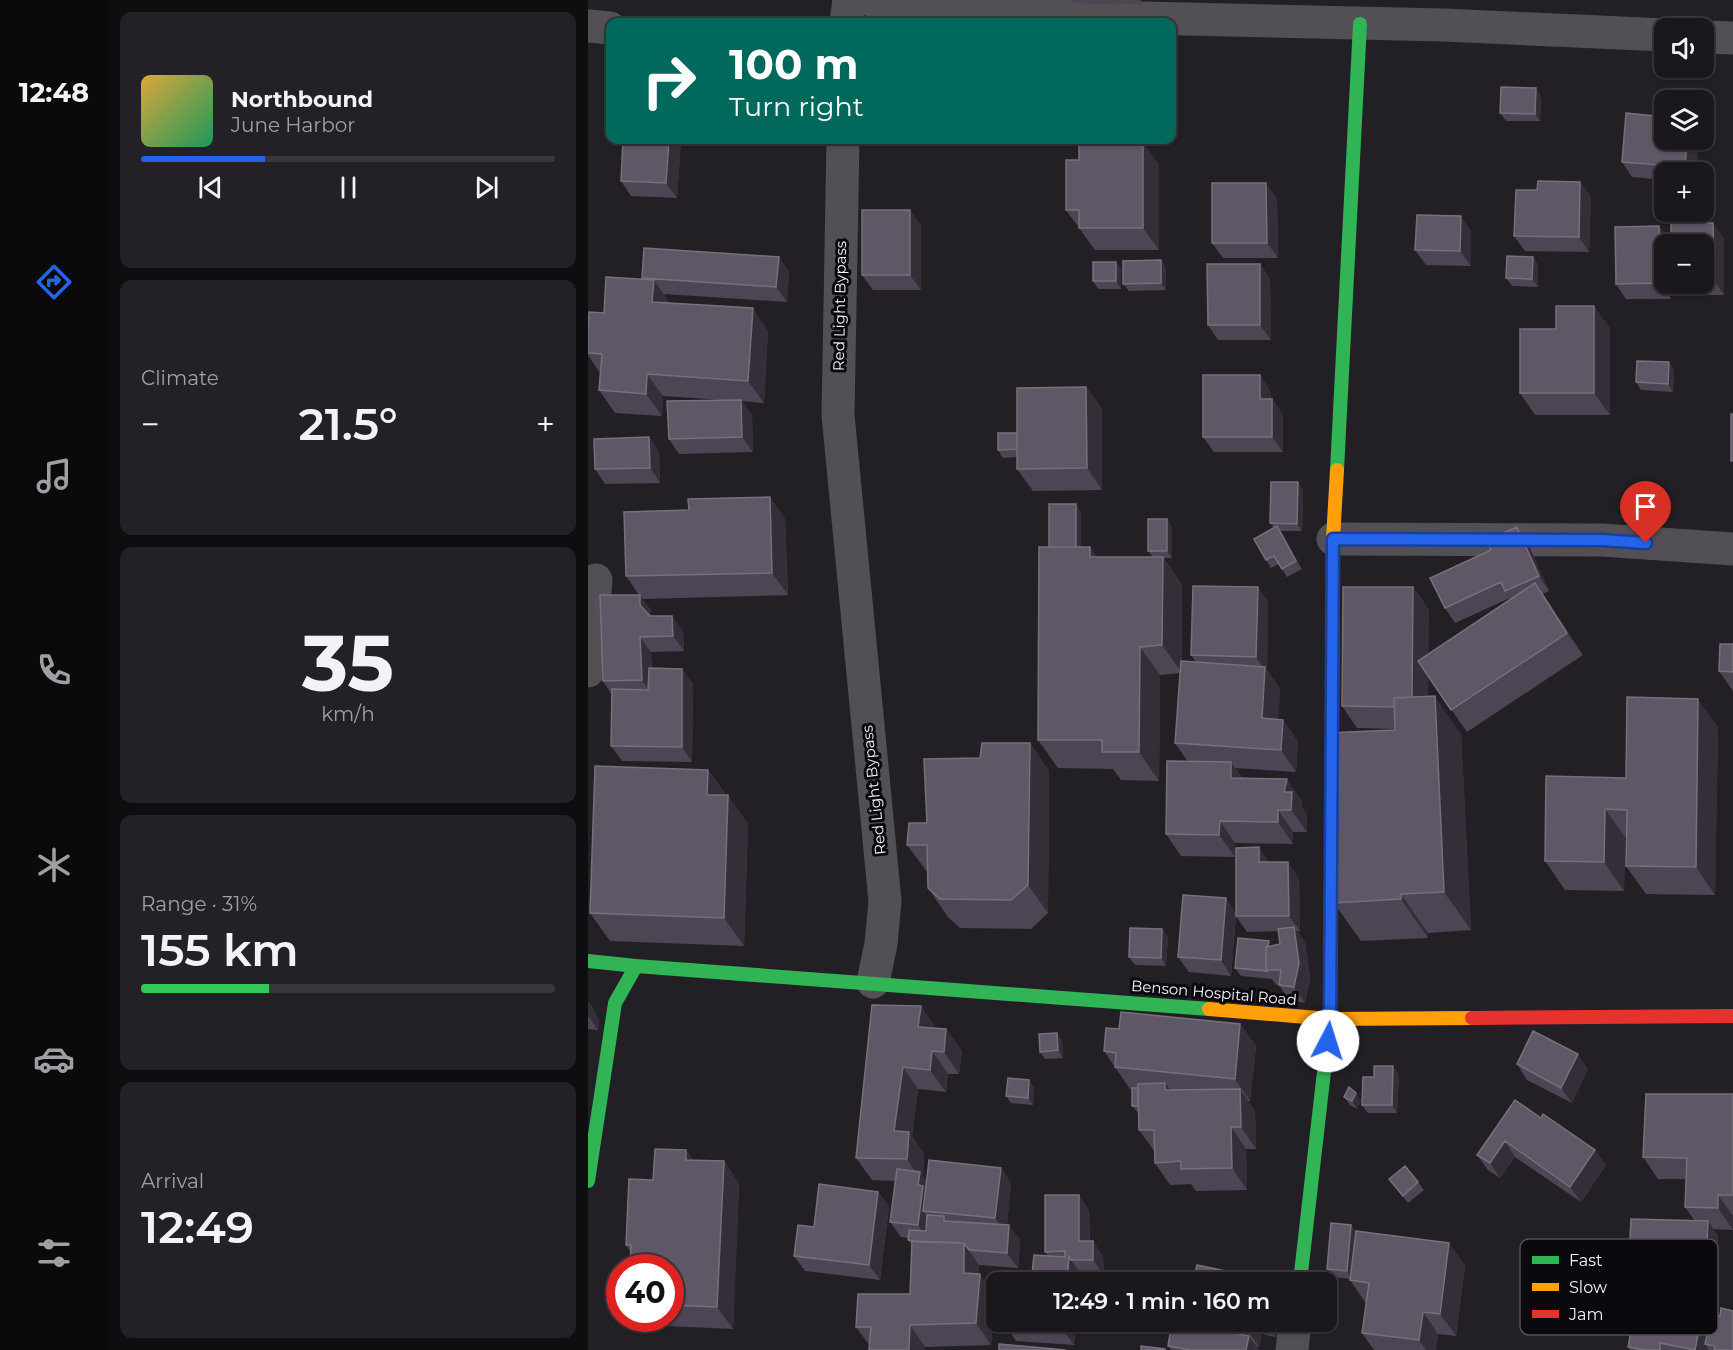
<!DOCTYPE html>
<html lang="en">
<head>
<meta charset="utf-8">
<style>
  :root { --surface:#1a181c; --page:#232125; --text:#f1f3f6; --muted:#9fa0a3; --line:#38373b; --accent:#2563eb }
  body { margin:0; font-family:Montserrat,sans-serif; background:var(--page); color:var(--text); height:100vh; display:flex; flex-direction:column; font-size:22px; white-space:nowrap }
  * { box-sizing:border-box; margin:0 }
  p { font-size:20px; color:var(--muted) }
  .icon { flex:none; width:33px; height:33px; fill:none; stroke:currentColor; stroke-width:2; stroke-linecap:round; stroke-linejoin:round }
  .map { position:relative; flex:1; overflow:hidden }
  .panel { display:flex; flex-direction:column; gap:12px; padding:12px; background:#0e0d0f; width:480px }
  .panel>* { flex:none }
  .guide { position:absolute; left:18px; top:18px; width:570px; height:126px; border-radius:12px; box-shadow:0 2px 4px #0004,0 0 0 2px var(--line); background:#00695c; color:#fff; overflow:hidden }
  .tools { position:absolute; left:1066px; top:18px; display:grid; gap:12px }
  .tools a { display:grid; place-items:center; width:60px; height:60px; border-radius:12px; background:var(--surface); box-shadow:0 2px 4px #0004,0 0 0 2px var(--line); font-size:30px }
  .speed { position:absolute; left:18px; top:1254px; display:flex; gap:12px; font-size:30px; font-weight:700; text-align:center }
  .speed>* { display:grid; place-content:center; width:78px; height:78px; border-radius:50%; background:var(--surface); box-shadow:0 2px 4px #0004,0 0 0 2px var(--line); line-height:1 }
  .speed .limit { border:9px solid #d22; background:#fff; color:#111 }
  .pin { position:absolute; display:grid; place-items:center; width:51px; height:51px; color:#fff; margin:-62px -26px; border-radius:50% 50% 50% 0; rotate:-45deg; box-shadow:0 0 6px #0007 }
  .pin .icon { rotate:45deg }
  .me { position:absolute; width:66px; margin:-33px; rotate:5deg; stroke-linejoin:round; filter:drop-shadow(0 0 4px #0008) }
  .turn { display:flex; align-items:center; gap:21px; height:126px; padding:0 24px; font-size:27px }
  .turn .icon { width:78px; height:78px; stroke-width:2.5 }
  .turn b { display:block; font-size:42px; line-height:51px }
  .big { font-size:45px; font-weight:600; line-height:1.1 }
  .panel .tile { flex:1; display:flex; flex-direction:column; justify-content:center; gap:9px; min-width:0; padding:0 21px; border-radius:12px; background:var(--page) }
  .panel .dial { align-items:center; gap:0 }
  .dial b { font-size:78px; line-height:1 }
  .song { display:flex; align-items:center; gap:18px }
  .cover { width:72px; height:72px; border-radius:9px; background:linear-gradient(135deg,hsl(40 70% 55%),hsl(150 70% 35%)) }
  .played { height:6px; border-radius:3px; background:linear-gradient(90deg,var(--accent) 30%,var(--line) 30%) }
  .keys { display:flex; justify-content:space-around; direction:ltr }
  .heat { display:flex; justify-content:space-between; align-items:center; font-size:33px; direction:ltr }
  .charge { height:9px; border-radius:4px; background:linear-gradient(90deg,#34c759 31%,var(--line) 0) }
  .trip { position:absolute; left:398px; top:1272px; width:351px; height:60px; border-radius:12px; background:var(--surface); box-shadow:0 2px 4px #0004,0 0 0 2px var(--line); font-weight:600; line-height:60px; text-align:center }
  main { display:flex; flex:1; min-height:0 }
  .menu { display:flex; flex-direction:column; width:108px; justify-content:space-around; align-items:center; background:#0a0a0b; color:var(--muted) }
  .menu .icon { width:42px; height:42px }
  .menu .active { color:var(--accent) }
  .menu b { font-size:27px; color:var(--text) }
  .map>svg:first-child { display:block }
</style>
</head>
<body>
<main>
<nav class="menu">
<b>12:48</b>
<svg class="icon active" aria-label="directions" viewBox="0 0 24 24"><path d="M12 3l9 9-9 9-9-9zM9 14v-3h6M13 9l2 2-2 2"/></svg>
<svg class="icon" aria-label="music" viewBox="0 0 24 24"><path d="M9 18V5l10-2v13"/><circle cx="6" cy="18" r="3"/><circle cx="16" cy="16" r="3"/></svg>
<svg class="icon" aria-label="phone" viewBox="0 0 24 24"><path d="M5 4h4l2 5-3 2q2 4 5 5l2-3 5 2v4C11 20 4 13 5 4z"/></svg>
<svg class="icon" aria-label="climate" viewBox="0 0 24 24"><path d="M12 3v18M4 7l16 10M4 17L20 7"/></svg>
<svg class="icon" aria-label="car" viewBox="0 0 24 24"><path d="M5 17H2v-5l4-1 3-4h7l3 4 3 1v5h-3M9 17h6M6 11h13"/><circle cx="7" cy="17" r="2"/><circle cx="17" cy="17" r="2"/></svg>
<svg class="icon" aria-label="filters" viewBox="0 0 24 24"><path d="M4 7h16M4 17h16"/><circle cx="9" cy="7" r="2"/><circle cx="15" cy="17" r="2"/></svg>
</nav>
<section class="panel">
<div class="tile">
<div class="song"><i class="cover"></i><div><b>Northbound</b><p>June Harbor</p></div></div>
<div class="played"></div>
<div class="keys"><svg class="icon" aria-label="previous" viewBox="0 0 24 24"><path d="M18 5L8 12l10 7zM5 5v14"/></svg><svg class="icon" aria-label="pause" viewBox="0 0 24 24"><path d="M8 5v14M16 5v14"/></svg><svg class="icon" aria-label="next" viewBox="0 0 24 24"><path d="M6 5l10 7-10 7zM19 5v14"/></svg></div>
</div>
<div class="tile"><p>Climate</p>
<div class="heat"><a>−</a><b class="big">21.5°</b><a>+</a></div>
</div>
<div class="tile dial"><b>35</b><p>km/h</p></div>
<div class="tile"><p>Range · 31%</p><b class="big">155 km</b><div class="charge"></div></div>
<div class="tile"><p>Arrival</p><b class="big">12:49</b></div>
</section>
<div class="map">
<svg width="1145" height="1350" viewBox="0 0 1145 1350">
  <rect width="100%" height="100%" fill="#222025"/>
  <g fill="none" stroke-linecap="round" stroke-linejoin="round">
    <path stroke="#525054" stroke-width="33" d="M283,0L470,16L856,25L1077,35
      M258,22L261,0
      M0,26L22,28
      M1116,37L1145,38
      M255,140L250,415L297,901L293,944L285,982
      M745,539L1014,540L1145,549
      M0,671L8,580
      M704,1350L707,1322"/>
    <path stroke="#30b455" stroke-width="14" d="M749,470L772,24
      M0,961L48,966
      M0,1181L27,1003L48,966L621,1009
      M712,1282L742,1019L744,730"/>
    <path stroke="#ff9f0a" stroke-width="14" d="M744,730L745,539L749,470
      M621,1009L742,1019L884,1018"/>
    <path stroke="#e5322d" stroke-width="14" d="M884,1018L1145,1016"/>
  </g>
  <path fill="#4d4553" d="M483,0H553V4L485,3Z
    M953,96L952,121H918L912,113Z
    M1077,117L1108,172H1077V180L1044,177L1034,162Z
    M35,140H93L89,198L43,196L33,181Z
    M555,143L571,165V250H507L478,210L491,160Z
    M992,182L1003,197L1001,252L937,251L926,236L949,190Z
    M689,198L690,258H635L624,243Z
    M333,225V290H285L274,275Z
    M1071,226L1082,241V244H1077V284H1083V299H1038L1028,284L1027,227Z
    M883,231V266L838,265L827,250Z
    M1136,238V295H1094L1086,284H1116V244Z
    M191,257L201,272L199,302L76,294L81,303L180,331L176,403L154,401L164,415L165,452L91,454L81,439L135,400L75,396L74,416L27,413L11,390L12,373L0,355V333L16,313L55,280L54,278Z
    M945,257L950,265V287L924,286L918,278Z
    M528,262L533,269V289H510L505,281Z
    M672,264L682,279L683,340H630L620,325Z
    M578,267V290L541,291L535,284Z
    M1022,328V415H947L932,393Z
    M1086,370L1085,392L1053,390L1048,382Z
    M672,375L682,391L683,399L695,414V452H626L615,437Z
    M498,387L514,409V490L445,491L429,469V457L415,458L410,450L429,433Z
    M61,437L71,452L72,483L17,484L7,469Z
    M715,490L714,531H692L714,569L699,577L691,564L683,568L678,560L686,528L682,523Z
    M182,497L197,519L200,595L54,599L63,610V616L95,631L96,651L63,652L64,668L105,684L104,762L34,761L23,746L24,695L15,681L51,595L38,576Z
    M493,512V547H502L509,557H565L560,551L584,527V558H576L594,585V661L608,662L603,655L670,587L680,602L679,670L692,689L690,720H695L710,742L708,772L647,768L654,778L714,801L713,806L719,814V832H705V844L647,843V857L593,856L578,834L600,762L587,743L592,673L572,675L571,781L533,780L525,769L470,768L450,740L461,547Z
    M939,542L961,591L955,594L995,655L879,732L840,676V696L873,734L883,930L840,933V938L773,941L746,903L807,729L769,728L754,706L825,587L841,610L840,654L923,599L922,598L867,623L857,608Z
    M1145,644V691L1131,671Z
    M1130,727L1127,895L1058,894L1038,866V837H1037L1036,891L977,890L957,861L1038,778Z
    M442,743L461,771L460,913L443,929L372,928L360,917L340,888V873L319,845L339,823L392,758Z
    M120,770L138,795L160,824L156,946L22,941L2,913Z
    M681,862L711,878L712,931H709L717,942L722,978L717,1003L701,1000L691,985H688L684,979L653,976L647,968L684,945L692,944L690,931L659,932L648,916L643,976L601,972L590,957L648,913Z
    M574,929L580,937L578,966L547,965L541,957Z
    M0,1001L6,1010L11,1021L10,1030L0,1029Z
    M284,1005L348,1028L358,1029L374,1051L371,1074H360L358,1092L330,1089L324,1136L336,1154L335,1176L338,1181L413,1168L423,1183L419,1225L432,1240L430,1268L391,1265V1274L407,1296L403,1345L337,1347L282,1346L268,1327L322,1294L324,1245L320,1240V1238L313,1237L302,1222L307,1181L284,1180L268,1158Z
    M652,1024L668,1046L662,1101H660L667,1111L668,1149H658L659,1190L608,1191L603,1184L582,1185L567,1163V1152L551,1130V1114L544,1106V1090L542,1089L516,1051L531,1029Z
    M469,1033L474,1041L475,1058L457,1059L452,1052Z
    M929,1064L1000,1069L984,1103L939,1080Z
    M811,1074L809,1113H780L774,1105L786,1077Z
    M441,1080L446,1088L445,1105L423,1103L418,1096Z
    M1145,1094V1230L1125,1229L1130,1236L1128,1299L1111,1298L1145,1350H1042L1040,1347L1087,1281L1097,1296L1105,1297L1095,1283L1096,1274L1052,1272L1041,1257L1107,1221L1097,1207L1098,1179H1070L1055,1157Z
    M756,1097L773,1100L769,1109L762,1105Z
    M953,1118L1007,1150L1018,1165L993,1202L927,1157L912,1178L900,1170L889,1155Z
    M98,1150L105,1160L136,1161L151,1184L145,1329L55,1325L51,1318H82V1268L42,1251L38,1245L65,1180Z
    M801,1179L830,1182L836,1190L820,1203Z
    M290,1192L301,1207L292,1280L217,1271L206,1256L226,1227Z
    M491,1195L501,1211L502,1241L515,1256L516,1275L493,1276L492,1273L491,1282H421L444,1274L460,1256L457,1252Z
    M763,1225L768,1232L877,1265L868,1336L850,1334L848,1350H786L774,1333L778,1303L777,1302L762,1280V1279L745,1277L739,1269Z
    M970,1265V1282L989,1269L1011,1302L992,1316L965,1305L960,1298L964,1287L941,1288L936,1280Z
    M418,1322H488L486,1345L428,1341L418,1326Z
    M584,1322H691L688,1337L674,1334L671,1347L668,1346L671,1350H583L580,1346Z"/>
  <path fill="#342e39" d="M948,88L953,96L952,121L947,114Z
    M81,140H93L89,198L78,183Z
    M1099,140H1111L1108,172H1101L1097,167Z
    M555,143L571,165V250L555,228Z
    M992,182L1003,197L1001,252L991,237Z
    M678,183L689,198L690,258L679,243Z
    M322,210L333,225V290L322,275Z
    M873,216L883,231V266L872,251Z
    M1125,223L1136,238V295L1126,280Z
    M1071,226L1082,241V244H1077V284H1083V299L1072,283Z
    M191,257L201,272L199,302L188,287Z
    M945,257L950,265V287L944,279Z
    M573,260L578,267V290L573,283Z
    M528,262L533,269V289L528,281Z
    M672,264L682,279L683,340L672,325Z
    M66,280L81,302L80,324L64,302Z
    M1006,306L1022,328V415L1006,393Z
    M165,308L180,331L176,403L160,381Z
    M1081,362L1086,370L1085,392L1080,384Z
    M59,374L75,396L74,416L58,394Z
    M672,375L682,391L683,414L672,399Z
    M498,387L514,409V490L499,468Z
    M684,399L695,414V452L684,437Z
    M153,400L164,415L165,452L154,437Z
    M61,437L71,452L72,483L62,468Z
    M710,482L715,490L714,531L709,524Z
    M182,497L197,519L200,595L184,573Z
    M488,504L493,512V558L488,551Z
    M579,519L584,527V558L579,551Z
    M689,526L695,534L714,569L708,561Z
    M929,527L939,542L961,591L951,576Z
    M502,547L522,575L502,557Z
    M575,557L594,585V673L574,645Z
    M947,583L962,605L995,655L979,633Z
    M670,587L680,602L679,670L692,689L689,741L674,718L677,670L668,657Z
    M825,587L841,610L840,729L824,707Z
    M52,595L63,610V620L52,605Z
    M84,616L95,631L96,651L85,636Z
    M52,637L63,652L64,695L54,680Z
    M552,647L572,675L571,781L551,752Z
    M94,669L105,684L104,762L94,747Z
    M847,696L873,734L883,930L856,892Z
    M1110,699L1130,727L1127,895L1108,867Z
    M695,720L710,742L708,772L693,750Z
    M442,743L461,771L460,913L440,885Z
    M643,762L658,785L643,778Z
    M120,770L140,798L119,795Z
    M699,779L714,801L713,806L719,814V832L703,810L696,792Z
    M140,795L160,824L156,946L136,918Z
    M1017,809L1037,837L1036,891L1016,862Z
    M690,810L705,832V844L690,822Z
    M632,821L647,843V857L631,835Z
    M671,847L681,862H671Z
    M700,862L711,878L712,931L701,916Z
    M813,894L840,933V938L813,899Z
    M638,898L648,913L643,976L633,960Z
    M706,927L717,942L722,978L717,1003L706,987Z
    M574,929L580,937L578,966L573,958Z
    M0,1001L6,1010L11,1021L10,1030L0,1016Z
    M333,1006L348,1028L330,1027Z
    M652,1024L668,1046L662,1101L647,1079Z
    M358,1029L374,1051L371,1074L356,1052Z
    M469,1033L474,1041L475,1058L470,1050Z
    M344,1051L360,1074L358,1092L342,1070Z
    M990,1054L1000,1069L984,1103L973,1088Z
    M805,1066L811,1074L809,1113L804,1105Z
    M315,1067L330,1089L324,1136L336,1154L335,1176L343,1187L335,1211L343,1222L341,1240L330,1225V1185L331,1177L319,1159L306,1131Z
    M441,1080L446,1088L445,1105L440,1098Z
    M577,1083L593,1105L577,1090Z
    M652,1089L667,1111L668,1149L653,1127Z
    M768,1093L773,1100L769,1109L764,1101Z
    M643,1127L658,1149L659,1190L644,1168Z
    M917,1141L927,1157L912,1178L902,1163Z
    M98,1150L113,1172L98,1160Z
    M1007,1150L1018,1165L993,1202L982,1187Z
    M136,1161L151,1184L145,1329L129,1307Z
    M413,1168L423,1183L418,1234L407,1218Z
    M290,1192L301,1207L292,1280L281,1265Z
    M491,1195L501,1211L502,1256L491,1241Z
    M1130,1195L1145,1216V1230L1130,1208Z
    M1120,1221L1130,1236L1128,1299L1117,1284Z
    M421,1225L432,1240L430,1268L419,1253Z
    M763,1225L768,1233L764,1279L759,1271Z
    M505,1241L515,1256L516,1275L505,1260Z
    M376,1243L391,1265V1279L392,1274L407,1296L403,1345L388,1323L376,1273Z
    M861,1243L877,1265L868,1336L852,1314Z
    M481,1257L492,1273L491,1282H479Z
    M964,1257L970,1265V1287L965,1279Z
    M1087,1281L1097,1296L1084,1293Z
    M1117,1299L1127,1315L1117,1344L1121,1350H1107Z
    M835,1312L850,1334L848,1350H838L831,1340Z
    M476,1322H488L486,1345L475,1330Z
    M621,1322H632L625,1324L632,1334L620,1328Z
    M662,1322H665L674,1334L671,1347L660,1331Z
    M677,1322H691L688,1337Z
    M322,1325L337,1347V1350H321Z
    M661,1336L671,1350H658Z"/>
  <path fill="#5f5765" stroke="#76707c" stroke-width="1.5" d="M913,87L948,88L947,114L912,113Z
    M1038,113L1077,117V140H1099L1097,167L1034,162Z
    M35,140H81L78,183L33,181Z
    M491,143H555V228H491V210H478V160H491Z
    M950,181L992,182L991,237L926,236L928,190H949Z
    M624,183H678L679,243H624Z
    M274,210H322V275H274Z
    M829,215L873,216L872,251L827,250Z
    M1083,223H1125L1126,280H1116V244H1083Z
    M1071,226L1072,283L1028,284L1027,227Z
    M56,248L191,257L188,287L54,278Z
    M919,256L945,257L944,279L918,278Z
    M573,260V283L535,284V261Z
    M505,262H528V281H505Z
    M619,264H672V325H620Z
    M18,277L66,280L64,302L165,308L160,381L59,374L58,394L11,390L14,354L0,353V333L1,312L16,313Z
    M968,306H1006V393H932V329H968Z
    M1049,361L1081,362L1080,384L1048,382Z
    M615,375H672V399H684V437H615Z
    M498,387L499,468L429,469V388Z
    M153,400L154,437L81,439L79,401Z
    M1143,414H1145V461H1143Z
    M410,433H429V449L410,450Z
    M61,437L62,468L7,469L6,439Z
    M683,482H710L709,524L682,523Z
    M182,497L184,573L38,576L36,512L101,510L100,499Z
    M461,504H488V547H461Z
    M560,519H579V551H560Z
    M689,526L708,561L694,569L686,556L678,560L666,539Z
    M929,527L951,576L917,591L913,582L857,608L842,578L903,550L899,540Z
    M451,547H502V557H575L574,645L552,647L551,752H514V740H450Z
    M947,583L979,633L863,710L830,661Z
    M605,586L670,587L668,657L603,655Z
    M755,587H825L824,697L806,698V707L754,706Z
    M12,595H52V605L62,616H84L85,636L52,637L54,680L15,681Z
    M1132,644H1145V672L1131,671Z
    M593,661L677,667L674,718L695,720L693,750L587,743Z
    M61,668L94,669V747L23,746L24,689L60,690Z
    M847,696L856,892L813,894V899L746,903L738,733L807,730L806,698Z
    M1039,697L1110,699L1108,867L1038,866L1039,810L1017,809L1016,862L957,861L958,776L1038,778Z
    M394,743H442L440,885L423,900L352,899L340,888L339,845H319L321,823H339L336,759L392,758Z
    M579,761L643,762V778L699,779L696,792H704L703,810H690V822L632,821L631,835L578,834Z
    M7,766L120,770L119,795H140L136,918L2,913Z
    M671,847V862H700L701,916H648V848Z
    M595,895L638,898L633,960L590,957Z
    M706,927L711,963L706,987L691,985L693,970H678V947L692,944L690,929Z
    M542,928L574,929L573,958L541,957Z
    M650,938L681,941L680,946L678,947V970L679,971L647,968Z
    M284,1005L333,1006L330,1027L358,1029L356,1052L344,1051L342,1070L315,1067L306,1131L321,1132L319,1159L268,1158Z
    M533,1012L652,1024L647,1079L527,1067L528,1053L516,1051L518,1028L531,1029Z
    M945,1031L990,1054L973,1088L929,1064Z
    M469,1033L470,1050L452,1052L451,1034Z
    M786,1066H805L804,1105H774L775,1077H786Z
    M420,1078L441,1080L440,1098L418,1096Z
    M577,1083V1090L652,1089L653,1127H643L644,1168L593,1169V1161L567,1163L566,1130H551L550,1084Z
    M761,1087L768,1093L764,1101L756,1097Z
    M544,1088H550V1106H544Z
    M1058,1094H1145V1195H1130V1208L1097,1207L1099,1158L1055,1157Z
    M927,1100L953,1118L955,1114L1007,1150L982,1187L917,1141L902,1163L889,1155Z
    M67,1149L98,1150V1160L136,1161L129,1307L82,1305V1268H42L43,1245H38L41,1179L65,1180Z
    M341,1160L413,1168L407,1218L335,1211Z
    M817,1166L830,1182L815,1196L801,1179Z
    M309,1169L332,1172L330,1185L335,1186L330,1225L302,1222Z
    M231,1184L290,1192L281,1265L206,1256L210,1225L226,1227Z
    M457,1195H491V1241H505V1260H483L481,1257L479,1282H421L422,1271L444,1274L446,1255L477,1257V1251L457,1252Z
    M339,1215L356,1216V1221L421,1225L419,1253L381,1250L376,1243L332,1242L320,1240L321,1230L338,1231Z
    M1043,1219L1120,1221L1117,1284L1095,1283L1096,1259L1041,1257Z
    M743,1223L763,1225L759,1271L739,1269Z
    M768,1231L861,1243L852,1314L835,1312L831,1340L774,1333L781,1283L762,1280Z
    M324,1241L376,1243V1273L392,1274L388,1323L322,1325L321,1350H281L283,1327H268L270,1294H322Z
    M609,1265L671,1278L670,1282H605Z
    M1054,1275L1087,1281L1084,1293L1117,1299L1107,1350L1072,1343V1350H1056L1040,1347Z
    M1133,1308L1145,1311V1350H1126L1127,1346L1117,1344L1124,1314L1132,1316Z
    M418,1322H476L475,1330L418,1326Z
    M584,1322H621L620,1328L661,1336L658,1350H602L580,1346Z
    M626,1322H662L660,1331L625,1324Z
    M411,1344L478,1350H411Z
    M553,1346L577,1349V1350H553Z"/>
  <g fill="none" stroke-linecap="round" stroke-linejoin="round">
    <defs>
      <path id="route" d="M740,1041L742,1019L745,539L1014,540L1058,543"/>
    </defs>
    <use href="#route" stroke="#184099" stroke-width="15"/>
    <use href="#route" stroke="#2563eb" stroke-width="10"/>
  </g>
  <g text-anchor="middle" stroke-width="6" stroke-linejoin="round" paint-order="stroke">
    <g font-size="15" fill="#f4f1f8" stroke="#0a090d">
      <text transform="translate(252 306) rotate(-89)" y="5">Red Light Bypass</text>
      <text transform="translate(286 790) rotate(-96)" y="5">Red Light Bypass</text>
      <text transform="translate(626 993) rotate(5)" y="5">Benson Hospital Road</text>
    </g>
  </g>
  <rect x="932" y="1239" width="198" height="96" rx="9" fill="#0a090d" stroke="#504f54" stroke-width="1.5"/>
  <rect x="944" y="1256" width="27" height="8" fill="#30b455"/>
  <rect x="944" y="1283" width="27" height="8" fill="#ff9f0a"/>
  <rect x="944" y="1310" width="27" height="8" fill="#e5322d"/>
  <g font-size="16" fill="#f4f1f8">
    <text x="981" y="1266">Fast</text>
    <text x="981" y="1293">Slow</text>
    <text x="981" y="1320">Jam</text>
  </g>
</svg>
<div class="tools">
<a><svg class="icon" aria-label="sound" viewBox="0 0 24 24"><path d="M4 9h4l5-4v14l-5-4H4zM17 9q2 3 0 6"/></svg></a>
<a><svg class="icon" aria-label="layers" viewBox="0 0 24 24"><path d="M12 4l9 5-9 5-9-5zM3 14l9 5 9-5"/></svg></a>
<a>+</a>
<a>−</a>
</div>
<div class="speed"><div class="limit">40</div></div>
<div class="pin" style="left:1058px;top:543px;background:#d93025"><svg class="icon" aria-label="arrive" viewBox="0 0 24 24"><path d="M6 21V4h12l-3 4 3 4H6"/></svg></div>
<svg class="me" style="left:740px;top:1041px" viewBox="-20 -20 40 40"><circle r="19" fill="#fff"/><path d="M0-13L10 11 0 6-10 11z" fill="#2563eb"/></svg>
<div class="trip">12:49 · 1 min · 160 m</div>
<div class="guide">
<div class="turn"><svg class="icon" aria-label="right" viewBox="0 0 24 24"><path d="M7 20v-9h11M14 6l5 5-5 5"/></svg><div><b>100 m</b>Turn right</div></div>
</div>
</div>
</main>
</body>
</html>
